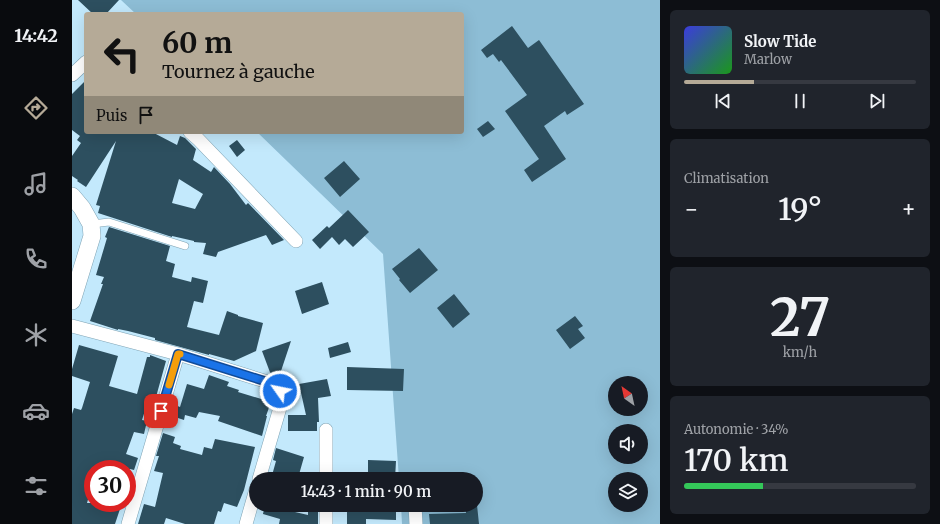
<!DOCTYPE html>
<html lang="fr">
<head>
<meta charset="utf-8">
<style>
  :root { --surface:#171b24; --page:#20242c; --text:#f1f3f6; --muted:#9ea1a6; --line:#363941; --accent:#b5aa97 }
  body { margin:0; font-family:Merriweather,serif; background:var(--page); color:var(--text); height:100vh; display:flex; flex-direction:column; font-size:15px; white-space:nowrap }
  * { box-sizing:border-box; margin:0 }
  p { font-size:13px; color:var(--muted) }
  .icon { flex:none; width:22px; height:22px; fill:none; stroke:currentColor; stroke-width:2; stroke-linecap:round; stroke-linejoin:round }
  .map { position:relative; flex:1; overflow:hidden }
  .details { display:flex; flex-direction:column; gap:10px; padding:10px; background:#0d0f14; width:280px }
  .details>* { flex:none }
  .guide { position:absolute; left:12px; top:12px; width:380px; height:122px; border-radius:4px; box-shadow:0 4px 16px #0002; background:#b5aa97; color:#111; overflow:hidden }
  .needle { width:26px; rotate:327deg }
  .buttons { position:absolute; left:536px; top:376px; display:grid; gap:8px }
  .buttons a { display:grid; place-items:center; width:40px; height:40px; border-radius:50%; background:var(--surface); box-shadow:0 4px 16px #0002; font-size:20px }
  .speed { position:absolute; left:12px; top:460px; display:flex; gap:8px; font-size:20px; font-weight:700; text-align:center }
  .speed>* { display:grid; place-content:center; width:52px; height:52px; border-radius:50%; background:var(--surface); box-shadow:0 4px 16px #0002; line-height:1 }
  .speed .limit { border:6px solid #d22; background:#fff; color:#111 }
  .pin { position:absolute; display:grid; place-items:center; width:34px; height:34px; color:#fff; margin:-17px; border-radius:8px; box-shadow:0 2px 6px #0006 }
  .me { position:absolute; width:44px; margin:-22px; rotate:303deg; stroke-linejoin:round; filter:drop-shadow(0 0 3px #0008) }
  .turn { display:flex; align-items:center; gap:14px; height:84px; padding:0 12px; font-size:18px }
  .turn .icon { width:52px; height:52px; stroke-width:2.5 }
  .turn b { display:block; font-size:28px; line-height:34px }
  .then { display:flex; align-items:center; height:38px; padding:0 12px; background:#0003; gap:8px; font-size:15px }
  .big { font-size:30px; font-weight:600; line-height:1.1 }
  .details .widget { flex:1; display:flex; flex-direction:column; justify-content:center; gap:6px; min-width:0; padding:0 14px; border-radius:6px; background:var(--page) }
  .details .dial { align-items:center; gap:0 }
  .dial b { font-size:52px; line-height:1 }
  .song { display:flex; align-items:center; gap:12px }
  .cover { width:48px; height:48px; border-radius:6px; background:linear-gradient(135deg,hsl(240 70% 55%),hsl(120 70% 35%)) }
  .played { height:4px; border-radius:2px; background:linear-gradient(90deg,var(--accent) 30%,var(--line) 30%) }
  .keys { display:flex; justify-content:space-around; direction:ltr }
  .heat { display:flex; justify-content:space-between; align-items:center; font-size:22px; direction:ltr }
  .charge { height:6px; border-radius:3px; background:linear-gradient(90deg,#34c759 34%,var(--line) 0) }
  .trip { position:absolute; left:177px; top:472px; width:234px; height:40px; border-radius:20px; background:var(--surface); box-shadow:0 4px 16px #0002; font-weight:600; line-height:40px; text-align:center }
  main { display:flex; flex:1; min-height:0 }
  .tabs { display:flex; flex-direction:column; width:72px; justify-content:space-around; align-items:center; background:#090b0e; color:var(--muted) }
  .tabs .icon { width:28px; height:28px }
  .tabs .selected { color:var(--accent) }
  .tabs b { font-size:18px; color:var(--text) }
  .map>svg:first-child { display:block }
</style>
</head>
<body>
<main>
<nav class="tabs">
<b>14:42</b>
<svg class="icon selected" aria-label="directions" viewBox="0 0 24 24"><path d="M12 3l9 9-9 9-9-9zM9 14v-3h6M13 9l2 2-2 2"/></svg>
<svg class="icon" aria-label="music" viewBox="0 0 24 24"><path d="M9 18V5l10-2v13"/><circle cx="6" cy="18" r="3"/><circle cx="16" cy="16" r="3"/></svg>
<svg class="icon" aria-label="phone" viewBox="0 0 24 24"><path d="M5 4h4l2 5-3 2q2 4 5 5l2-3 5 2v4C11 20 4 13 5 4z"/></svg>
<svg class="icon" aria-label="climate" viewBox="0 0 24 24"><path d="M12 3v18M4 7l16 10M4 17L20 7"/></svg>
<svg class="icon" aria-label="car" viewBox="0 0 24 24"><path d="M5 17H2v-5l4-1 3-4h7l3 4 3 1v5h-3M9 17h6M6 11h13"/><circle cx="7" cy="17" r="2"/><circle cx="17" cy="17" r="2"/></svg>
<svg class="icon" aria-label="filters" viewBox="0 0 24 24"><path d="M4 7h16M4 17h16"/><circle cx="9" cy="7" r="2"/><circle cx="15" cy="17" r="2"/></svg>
</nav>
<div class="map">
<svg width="588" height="524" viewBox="0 0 588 524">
  <rect width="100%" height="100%" fill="#c3e9fc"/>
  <path fill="#8dbdd5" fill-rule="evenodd" d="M49,0H588V524H330L329,505H404V479H327L311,254L185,132H390V14H64ZM543,383H569V409H543ZM543,431H569V457H543ZM543,479H569V505H543Z"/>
  <path fill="#2d4f5f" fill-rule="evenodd" d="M6,0H47L34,14H21Z
    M440,26L456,48L467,40L512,104L495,115L493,111L472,126L494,159L460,182L452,170L467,159L433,111L455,95L429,60L427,62L421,54L415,58L409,50Z
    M14,80V132H80L105,145L108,136L113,138L124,149L121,160L139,172L142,167L158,184L174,205L176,203L212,240L200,245L194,235L146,252L144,257L131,254L134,243L122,242V241L100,236V237L26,213L28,206L24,205L44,141L14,187L5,181L6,180L0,176V156L9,143L5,140L8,136L0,130V94ZM107,179L131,194L123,209L100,203Z
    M416,121L423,129L411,137L405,129Z
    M165,140L173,150L165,157L157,146Z
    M272,161L288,179L268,197L252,178Z
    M276,210L297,232L281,247L273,239L267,245L260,237L248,249L240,240L255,226L257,228Z
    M37,227L98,246L94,261L103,264L100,277L119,282L120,277L136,281L131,303L122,301L115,327L147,335L155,311L166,315V316L191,323L184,351L162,361L137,354V355L83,340V338L56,331L46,329V330L18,321L31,284H29L32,277L24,275L35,238L33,237Z
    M347,248L366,270L338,293L327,280L328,279L320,269Z
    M250,282L257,304L230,314L223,291Z
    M382,294L398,314L381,328L365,308Z
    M503,316L511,326L506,329L513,338L498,349L484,330Z
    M219,341L207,377H206L199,375L190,351Z
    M276,342L279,352L258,358L256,348Z
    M7,345L46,356L37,386L65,394L75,357H78V355L94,361L84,397L81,396L80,402L76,401L70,420L75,421L72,434L62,432L54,454L66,458L62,470L58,469H21V482L15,503H50L43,524H0V414L2,408L9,410L10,408L18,382L0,376V369Z
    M275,367L332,369L331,391L275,390Z
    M137,375L157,382L155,386L167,390L166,392L199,402L194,416H195L190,436L146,421L148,416L127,412L124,418L113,415L112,420L100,416L103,405L108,407L115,384L132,389Z
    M255,379L259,396L246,398L247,422H245V431H216V415H234L227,384Z
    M91,433L103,437L101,443L109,446L108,449L130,455L132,447L140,449L143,439L183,447L172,490L165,507L152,503L149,512L146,511L142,524H113L94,518L92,524H66L72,504L83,507L91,473L82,471L87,456H84Z
    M204,448L232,457L226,478L220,477L219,479H199L204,461L201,460Z
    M296,460L324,461L323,479H296Z
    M193,505H211L210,509L236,515V505H246V524H207L208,519L191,514Z
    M393,505H405L407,524H358L357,514L394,513Z
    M275,507L324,508V520L294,519V524H275Z"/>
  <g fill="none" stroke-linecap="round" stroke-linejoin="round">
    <defs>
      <path id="service" d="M20,224L37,222L113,246"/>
      <path id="minor" d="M0,75L14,62
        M118,132L126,139L224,241
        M0,326L106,354L202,384L208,391L210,401L187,479
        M254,430V479
        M254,505V524
        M343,505L344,524
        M56,524L106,354
        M174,524L184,489"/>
      <path id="tertiary" d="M0,196L10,208L19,224L20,236L0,301"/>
    </defs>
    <use href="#service" stroke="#7fa3b4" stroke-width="8"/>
    <use href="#minor" stroke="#7fa3b4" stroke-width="14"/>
    <use href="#tertiary" stroke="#7fa3b4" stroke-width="18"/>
    <use href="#service" stroke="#fff" stroke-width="7"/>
    <use href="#minor" stroke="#fff" stroke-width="13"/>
    <use href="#tertiary" stroke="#fff" stroke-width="17"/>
  </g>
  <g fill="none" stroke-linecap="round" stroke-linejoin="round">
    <defs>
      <path id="route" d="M89,411L106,354L202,384L208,391"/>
    </defs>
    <use href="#route" stroke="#114b97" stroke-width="10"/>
    <use href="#route" stroke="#1a73e8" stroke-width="7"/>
    <path stroke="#f59e0b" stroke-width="7" d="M97,385L106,354H108"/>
  </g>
</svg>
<div class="buttons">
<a><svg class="needle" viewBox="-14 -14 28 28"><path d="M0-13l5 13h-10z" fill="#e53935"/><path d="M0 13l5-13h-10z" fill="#9ea1a6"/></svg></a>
<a><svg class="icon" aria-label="sound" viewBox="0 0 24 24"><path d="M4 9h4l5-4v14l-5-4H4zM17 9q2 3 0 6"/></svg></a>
<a><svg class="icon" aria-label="layers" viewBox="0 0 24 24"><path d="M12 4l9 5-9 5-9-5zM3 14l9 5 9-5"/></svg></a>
</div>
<div class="speed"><div class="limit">30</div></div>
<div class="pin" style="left:89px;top:411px;background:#d93025"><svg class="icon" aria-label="arrive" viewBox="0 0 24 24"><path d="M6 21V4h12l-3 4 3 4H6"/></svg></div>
<svg class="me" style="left:208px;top:391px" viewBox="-20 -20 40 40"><circle r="17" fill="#1a73e8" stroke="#fff" stroke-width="3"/><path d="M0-11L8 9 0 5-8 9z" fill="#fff"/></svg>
<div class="trip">14:43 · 1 min · 90 m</div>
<div class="guide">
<div class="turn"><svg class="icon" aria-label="left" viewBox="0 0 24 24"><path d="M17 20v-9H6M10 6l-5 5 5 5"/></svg><div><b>60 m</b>Tournez à gauche</div></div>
<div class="then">Puis<svg class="icon" aria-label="arrive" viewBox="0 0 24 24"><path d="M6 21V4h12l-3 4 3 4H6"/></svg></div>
</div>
</div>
<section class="details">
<div class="widget">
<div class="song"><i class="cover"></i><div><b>Slow Tide</b><p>Marlow</p></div></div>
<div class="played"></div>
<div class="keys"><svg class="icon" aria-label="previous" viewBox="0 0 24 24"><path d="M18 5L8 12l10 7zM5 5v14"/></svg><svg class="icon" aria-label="pause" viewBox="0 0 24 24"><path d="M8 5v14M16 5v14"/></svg><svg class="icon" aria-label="next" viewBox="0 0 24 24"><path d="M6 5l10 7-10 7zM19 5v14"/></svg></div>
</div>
<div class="widget"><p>Climatisation</p>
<div class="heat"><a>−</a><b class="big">19°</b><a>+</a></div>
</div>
<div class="widget dial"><b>27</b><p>km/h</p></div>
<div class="widget"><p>Autonomie · 34%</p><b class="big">170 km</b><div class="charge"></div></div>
</section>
</main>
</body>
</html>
